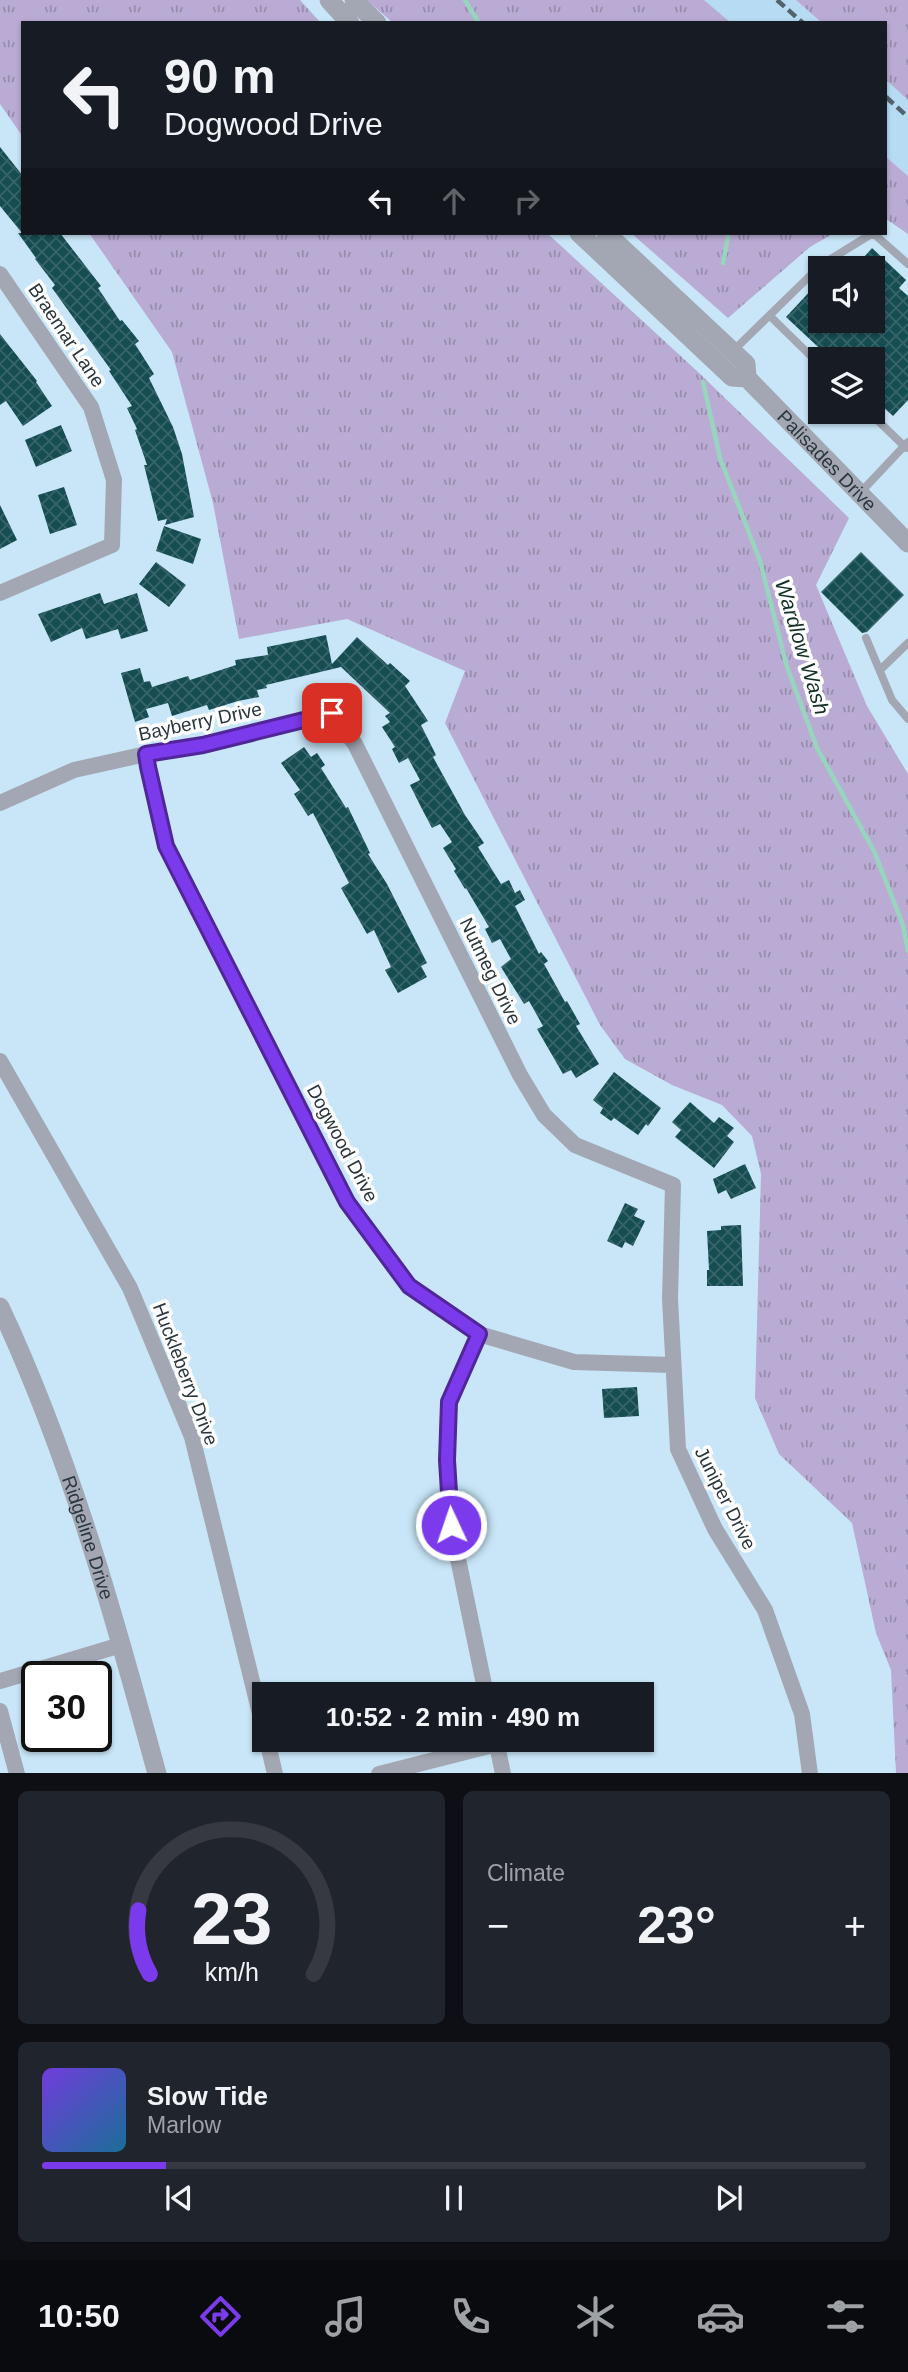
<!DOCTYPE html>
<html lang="en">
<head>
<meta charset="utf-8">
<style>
  :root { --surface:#171b24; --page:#20242c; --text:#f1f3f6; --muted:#9ea1a6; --line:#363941; --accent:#7c3aed }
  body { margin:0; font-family:Helvetica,sans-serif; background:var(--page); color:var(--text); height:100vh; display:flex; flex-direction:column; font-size:26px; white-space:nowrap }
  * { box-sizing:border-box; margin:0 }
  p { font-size:23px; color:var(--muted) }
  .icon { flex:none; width:38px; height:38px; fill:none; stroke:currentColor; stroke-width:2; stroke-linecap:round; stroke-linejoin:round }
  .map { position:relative; height:1773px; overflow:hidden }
  .sheet { display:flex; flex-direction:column; gap:18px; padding:18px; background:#0d0f14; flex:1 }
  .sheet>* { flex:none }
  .banner { position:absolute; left:21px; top:21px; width:866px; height:214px; border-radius:0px; box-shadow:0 2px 5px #0004; background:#171b24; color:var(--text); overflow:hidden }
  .tools { position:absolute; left:808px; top:256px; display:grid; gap:14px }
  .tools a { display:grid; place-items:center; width:77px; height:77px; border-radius:0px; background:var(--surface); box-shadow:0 2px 5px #0004; font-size:35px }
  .speed { position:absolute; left:21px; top:1661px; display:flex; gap:14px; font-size:35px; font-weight:700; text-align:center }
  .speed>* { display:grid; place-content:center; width:91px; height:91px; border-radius:50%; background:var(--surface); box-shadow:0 2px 5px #0004; line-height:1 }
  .speed .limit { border:4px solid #111; border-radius:10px; background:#fff; color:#111 }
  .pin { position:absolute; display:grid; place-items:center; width:60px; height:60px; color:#fff; margin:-30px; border-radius:14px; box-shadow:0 4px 10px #0006 }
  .me { position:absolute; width:77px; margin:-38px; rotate:357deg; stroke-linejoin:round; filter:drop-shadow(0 0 5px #0008) }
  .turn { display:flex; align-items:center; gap:24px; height:147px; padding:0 28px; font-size:32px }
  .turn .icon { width:91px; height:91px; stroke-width:2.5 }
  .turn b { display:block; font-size:49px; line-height:60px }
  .lanes { display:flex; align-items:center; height:66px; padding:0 28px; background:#0003; justify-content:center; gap:35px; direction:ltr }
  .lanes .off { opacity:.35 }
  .big { font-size:52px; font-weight:700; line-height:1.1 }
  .sheet .widget { flex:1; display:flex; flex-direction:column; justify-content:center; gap:10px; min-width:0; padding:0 24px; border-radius:10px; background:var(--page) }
  .sheet .dial { align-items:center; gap:0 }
  .dial svg { height:182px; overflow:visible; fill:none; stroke:var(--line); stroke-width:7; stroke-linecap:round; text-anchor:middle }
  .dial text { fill:var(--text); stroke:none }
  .song { display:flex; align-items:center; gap:21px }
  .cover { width:84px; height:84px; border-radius:10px; background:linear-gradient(135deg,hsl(260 70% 55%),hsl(200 70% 35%)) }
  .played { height:7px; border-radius:4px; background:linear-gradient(90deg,var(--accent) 15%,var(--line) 15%) }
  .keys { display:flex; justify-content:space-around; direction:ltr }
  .heat { display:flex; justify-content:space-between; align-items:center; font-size:38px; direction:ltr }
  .sheet .tiles { flex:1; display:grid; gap:18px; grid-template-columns:1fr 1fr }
  .widget:last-child { grid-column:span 2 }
  .trip { position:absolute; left:252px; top:1682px; width:402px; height:70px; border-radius:0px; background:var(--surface); box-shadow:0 2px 5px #0004; font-weight:700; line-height:70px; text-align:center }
  .tabs { display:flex; height:112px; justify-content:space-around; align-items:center; background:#090b0e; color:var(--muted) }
  .tabs .icon { width:49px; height:49px }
  .tabs .on { color:var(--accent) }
  .tabs b { font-size:32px; color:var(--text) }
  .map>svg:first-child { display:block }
</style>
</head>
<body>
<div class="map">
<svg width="908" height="1774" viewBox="0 0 908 1774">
  <defs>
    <pattern id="grass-tufts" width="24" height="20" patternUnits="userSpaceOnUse" patternTransform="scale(1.75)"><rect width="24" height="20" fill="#b9abd3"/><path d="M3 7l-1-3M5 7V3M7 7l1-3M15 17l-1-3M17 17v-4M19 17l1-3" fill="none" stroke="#978cac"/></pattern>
    <pattern id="building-cross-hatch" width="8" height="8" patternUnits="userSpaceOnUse" patternTransform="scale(1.75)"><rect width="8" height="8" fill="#154d52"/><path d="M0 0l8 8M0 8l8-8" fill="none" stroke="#376569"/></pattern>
  </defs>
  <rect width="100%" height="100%" fill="#c8e6f8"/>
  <path fill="#b6dbf2" d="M704,0H796L822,23H731Z
    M886,80L908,100V176L886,157Z"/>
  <path fill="url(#grass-tufts)" d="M0,0H300L321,23H23V137L0,104Z
    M367,0H704L731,23H393Z
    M796,0H908V100L886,80V23H822Z
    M886,157L908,176V234L886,219Z
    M89,233H547L698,372L849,518L816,585L867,706L908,774V1773H896L891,1670L876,1633L852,1523L779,1454L755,1398L761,1174L752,1136L722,1105L672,1085L625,1059L600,1025L445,723L465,671L347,619L239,639L213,503L172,352Z
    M631,233H834L810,247L728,318Z"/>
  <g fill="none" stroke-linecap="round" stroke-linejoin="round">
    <path stroke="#98d5be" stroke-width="4.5" d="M465,0L479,23
      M723,263L728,237L727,233
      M703,382L720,458L760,561L787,667L817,748L874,851L903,925L908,951"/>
  </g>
  <path fill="url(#building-cross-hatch)" d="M0,147L23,176V233H60L101,286L98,288L120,321L122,320L139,341L135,344L154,374L149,378L173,427L182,454L194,517L165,525L167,519L158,521L144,465H147L135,430L137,429L127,408L132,406L109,371L111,370L52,288L55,285L35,259L36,258L18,233H22L0,206Z
    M872,248L906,280L899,288L908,296V400L893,416L873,398V359H831L786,317L813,288L821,295V320H873V268H854Z
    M0,334L37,381L36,382L52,406L23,426L6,401L0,405Z
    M61,425L72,451L36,467L25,440Z
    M64,487L77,525L50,534L38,495Z
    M0,505L17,540L0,549Z
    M164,526L201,539L193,564L156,551Z
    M861,552L904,595L867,632L862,633L821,592Z
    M156,562L186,585L169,607L139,584Z
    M100,593L104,604L137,593L148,631L121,639L118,629L86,639L82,628L51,642L38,614Z
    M326,635L332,664L357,637L388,665L390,663L410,681L405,686L428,721L421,725L436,755L433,757L465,815L484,843L478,847L501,884L509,880L515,893L520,890L525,900L515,906L539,954L541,952L548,961L544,964L565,1002L567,1001L580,1024L576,1026L599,1064L576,1078L571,1070L563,1074L537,1029L543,1026L529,1001L524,1004L501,967L511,959L500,939L492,943L485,929L489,927L466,888L465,889L454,871L456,869L443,848L452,842L440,824L432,828L422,809L410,785L420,780L408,758L399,763L392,749L395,747L382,727L390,722L385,716L390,713L341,667L266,685L267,688L257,690L259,697L238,701L209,710L207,705L172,716L168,703L146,709L149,717L135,722L121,673L140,668L144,682L150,681L152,687L188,676L190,680L236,665L235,660L268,655L267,647Z
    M304,747L311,757L317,753L325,765L321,768L346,808L348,807L370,853L368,854L387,884L427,963L421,966L427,977L398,993L385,970L391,967L374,930L367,934L341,888L349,883L313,813L308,816L294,794L300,790L281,763Z
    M614,1072L661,1108L648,1126L646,1124L638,1135L614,1118L611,1121L600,1113L603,1108L593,1100Z
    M690,1102L714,1123L719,1117L734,1128L727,1136L734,1142L714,1168L675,1137L681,1130L672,1122Z
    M745,1164L756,1188L731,1199L726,1190L718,1194L713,1179Z
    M625,1203L638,1209L634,1216L645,1221L633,1246L625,1242L622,1248L607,1241Z
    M741,1225L743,1286H707V1270H709L707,1231L721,1230V1226Z
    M637,1387L639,1416L604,1418L602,1389Z"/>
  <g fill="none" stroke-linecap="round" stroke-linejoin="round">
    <path stroke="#a2a7b3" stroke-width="8" d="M770,316L821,366
      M733,351L821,265L873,233L908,264
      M868,411L906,448
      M860,493L908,442
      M866,638L892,700L908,719
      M880,670L908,643"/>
    <path stroke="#a2a7b3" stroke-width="16" d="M0,274L91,407L114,480L112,545L0,593
      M146,754L166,846L347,1202L409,1286L479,1334L574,1362L672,1365
      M0,803L74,770L146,754L203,745L332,713L355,744L520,1075L544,1115L575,1145L673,1185L670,1299L678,1449L715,1529L765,1610L802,1714L810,1774
      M0,1061L130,1288L192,1437L264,1730
      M479,1334L449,1402L447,1460L451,1525L486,1694
      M0,1681L121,1645
      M0,1711L17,1774
      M267,1740L275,1774
      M496,1740L503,1774
      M379,1774L497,1744"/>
    <g stroke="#a2a7b3" stroke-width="19">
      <path d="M329,0L350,23"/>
      <path d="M354,0L377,23"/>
      <path id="s1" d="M579,233L732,377L747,378L908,543"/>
      <path d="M606,233L746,364L747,378"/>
      <path id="s2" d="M0,1307C70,1456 114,1615 157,1774"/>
    </g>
    <path stroke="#52636d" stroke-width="4.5" stroke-dasharray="10 5" stroke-linecap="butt" d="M777,0L803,23
      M886,97L908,117"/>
  </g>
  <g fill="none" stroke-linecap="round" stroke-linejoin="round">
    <defs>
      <path id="route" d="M332,713L203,745L146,754L148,767L166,846L347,1202L409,1286L479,1334L449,1402L447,1460L451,1525"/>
    </defs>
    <use href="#route" stroke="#51269a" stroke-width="18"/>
    <use href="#route" stroke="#7c3aed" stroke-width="12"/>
  </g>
  <g text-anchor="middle" stroke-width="7" stroke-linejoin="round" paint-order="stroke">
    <g font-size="19" fill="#2a363d" stroke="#fff">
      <text transform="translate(67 335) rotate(56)" y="7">Braemar Lane</text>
      <text dy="7" stroke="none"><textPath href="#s1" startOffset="340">Palisades Drive</textPath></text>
      <text transform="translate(200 721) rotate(-12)" y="7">Bayberry Drive</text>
      <text transform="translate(491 971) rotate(64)" y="7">Nutmeg Drive</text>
      <text transform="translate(343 1143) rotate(62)" y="7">Dogwood Drive</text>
      <text transform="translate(186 1374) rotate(69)" y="7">Huckleberry Drive</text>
      <text transform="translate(726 1498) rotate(63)" y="7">Juniper Drive</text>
      <text dy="7" stroke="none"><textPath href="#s2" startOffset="247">Ridgeline Drive</textPath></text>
    </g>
    <g font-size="21" font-style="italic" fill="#122f26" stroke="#fff">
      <text transform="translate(802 647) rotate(73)" y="7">Wardlow Wash</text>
    </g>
  </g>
</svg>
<div class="tools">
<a><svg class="icon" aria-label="sound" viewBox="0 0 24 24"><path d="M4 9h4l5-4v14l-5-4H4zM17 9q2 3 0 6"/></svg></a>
<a><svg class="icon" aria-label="layers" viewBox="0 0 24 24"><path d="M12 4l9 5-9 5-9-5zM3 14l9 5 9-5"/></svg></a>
</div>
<div class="speed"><div class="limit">30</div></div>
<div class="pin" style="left:332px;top:713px;background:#d93025"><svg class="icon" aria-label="arrive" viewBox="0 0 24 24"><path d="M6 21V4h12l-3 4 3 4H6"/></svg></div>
<svg class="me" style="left:451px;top:1525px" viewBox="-20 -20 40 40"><circle r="17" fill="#7c3aed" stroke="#fff" stroke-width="3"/><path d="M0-11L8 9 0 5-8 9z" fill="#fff"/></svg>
<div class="trip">10:52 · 2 min · 490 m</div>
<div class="banner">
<div class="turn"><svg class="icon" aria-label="left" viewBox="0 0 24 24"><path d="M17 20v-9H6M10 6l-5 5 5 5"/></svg><div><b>90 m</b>Dogwood Drive</div></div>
<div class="lanes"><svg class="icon" aria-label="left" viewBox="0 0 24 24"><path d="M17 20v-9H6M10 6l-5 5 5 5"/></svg><svg class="icon off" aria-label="ahead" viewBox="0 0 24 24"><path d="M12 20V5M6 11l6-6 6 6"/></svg><svg class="icon off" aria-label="right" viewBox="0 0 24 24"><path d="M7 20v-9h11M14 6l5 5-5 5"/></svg></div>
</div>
</div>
<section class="sheet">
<div class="tiles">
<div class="widget dial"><svg viewBox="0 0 100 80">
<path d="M14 69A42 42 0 1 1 86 69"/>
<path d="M14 69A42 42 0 0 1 9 41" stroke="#7c3aed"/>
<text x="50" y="56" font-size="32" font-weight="700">23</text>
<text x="50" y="72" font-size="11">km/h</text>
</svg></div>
<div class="widget"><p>Climate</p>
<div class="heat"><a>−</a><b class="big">23°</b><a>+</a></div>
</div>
<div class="widget">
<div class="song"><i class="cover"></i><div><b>Slow Tide</b><p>Marlow</p></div></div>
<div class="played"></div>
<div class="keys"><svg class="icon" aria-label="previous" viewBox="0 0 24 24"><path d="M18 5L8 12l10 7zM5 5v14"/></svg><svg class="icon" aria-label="pause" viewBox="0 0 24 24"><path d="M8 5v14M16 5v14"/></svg><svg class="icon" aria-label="next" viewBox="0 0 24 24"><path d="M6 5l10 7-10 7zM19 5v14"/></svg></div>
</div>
</div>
</section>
<nav class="tabs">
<b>10:50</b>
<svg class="icon on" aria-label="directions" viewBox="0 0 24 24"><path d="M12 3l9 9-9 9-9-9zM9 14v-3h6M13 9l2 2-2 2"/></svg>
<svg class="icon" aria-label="music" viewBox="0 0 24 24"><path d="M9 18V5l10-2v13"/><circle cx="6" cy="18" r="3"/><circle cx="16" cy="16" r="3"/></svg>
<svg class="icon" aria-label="phone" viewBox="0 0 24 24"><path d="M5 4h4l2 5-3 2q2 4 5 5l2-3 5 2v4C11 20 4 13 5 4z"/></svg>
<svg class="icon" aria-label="climate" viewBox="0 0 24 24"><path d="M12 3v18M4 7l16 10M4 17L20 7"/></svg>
<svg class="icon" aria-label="car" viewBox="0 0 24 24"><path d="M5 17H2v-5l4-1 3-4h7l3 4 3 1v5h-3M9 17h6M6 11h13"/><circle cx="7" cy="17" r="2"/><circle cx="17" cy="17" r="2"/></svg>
<svg class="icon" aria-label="filters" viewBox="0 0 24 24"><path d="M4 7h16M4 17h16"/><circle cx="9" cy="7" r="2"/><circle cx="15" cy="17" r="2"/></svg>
</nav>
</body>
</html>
